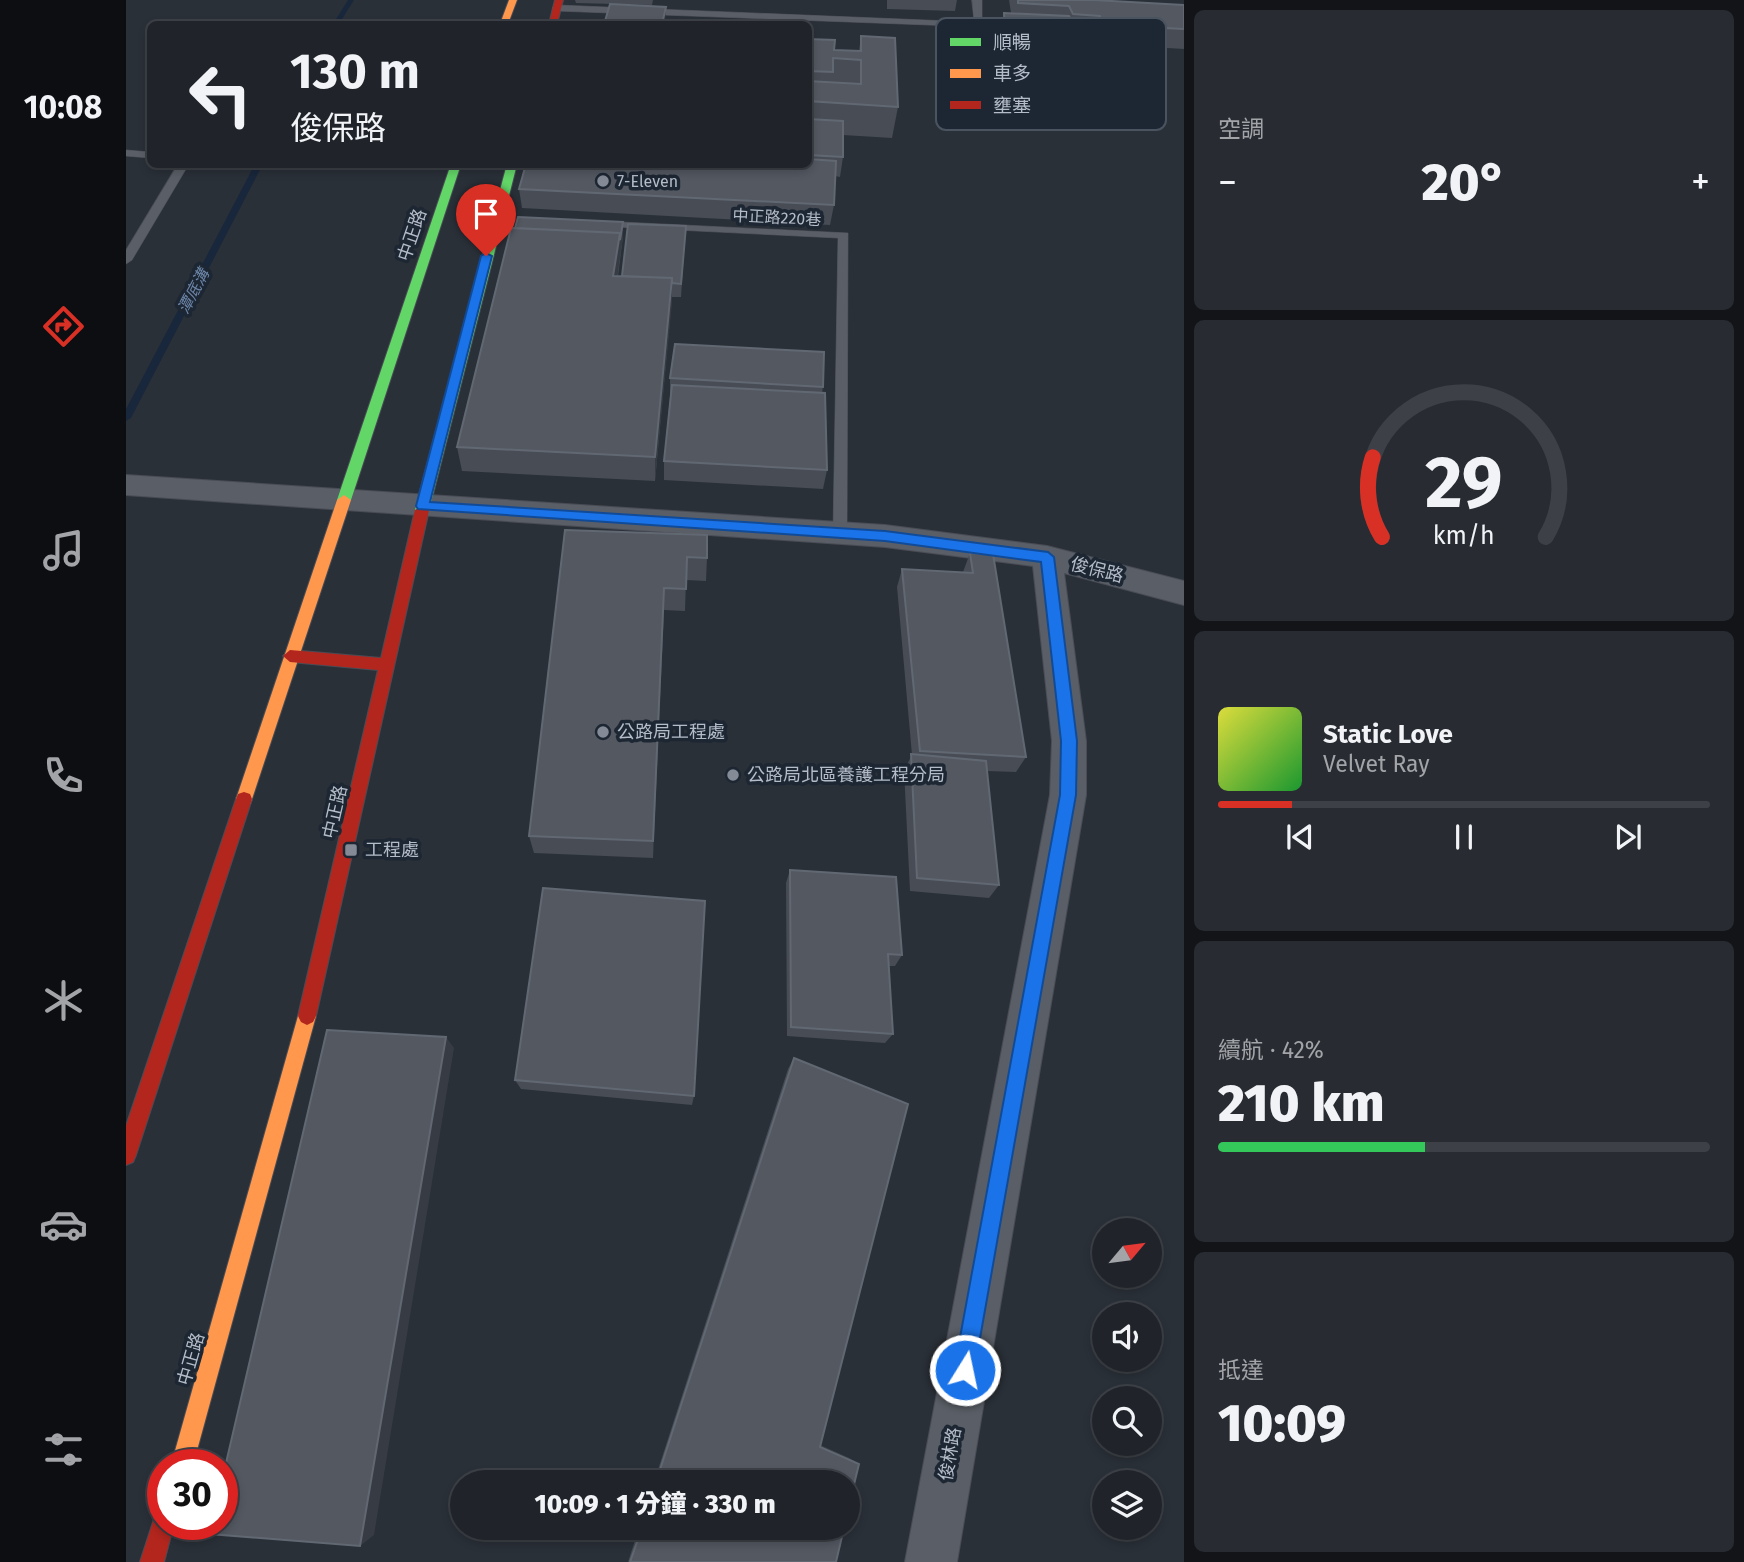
<!DOCTYPE html>
<html lang="zh-TW">
<head>
<meta charset="utf-8">
<style>
  :root { --surface:#20242a; --page:#282c32; --text:#f1f3f6; --muted:#a2a4a8; --line:#3d4147; --accent:#d93025 }
  body { margin:0; font-family:"Fira Sans","Noto Sans TC",sans-serif; background:var(--page); color:var(--text); height:100vh; display:flex; flex-direction:column; font-size:26px; white-space:nowrap }
  * { box-sizing:border-box; margin:0 }
  p { font-size:23px; color:var(--muted) }
  .icon { flex:none; width:38px; height:38px; fill:none; stroke:currentColor; stroke-width:2; stroke-linecap:round; stroke-linejoin:round }
  .map { position:relative; flex:1; overflow:hidden }
  .panel { display:flex; flex-direction:column; gap:10px; padding:10px; background:#121417; width:560px }
  .panel>* { flex:none }
  .hud { position:absolute; left:21px; top:21px; width:665px; height:147px; border-radius:10px; box-shadow:0 4px 10px #0003,0 0 0 2px var(--line); background:#20242a; color:var(--text); overflow:hidden }
  .needle { width:46px; rotate:61deg }
  .tools { position:absolute; left:966px; top:1218px; display:grid; gap:14px }
  .tools a { display:grid; place-items:center; width:70px; height:70px; border-radius:50%; background:var(--surface); box-shadow:0 4px 10px #0003,0 0 0 2px var(--line); font-size:35px }
  .speed { position:absolute; left:21px; top:1449px; display:flex; gap:14px; font-size:35px; font-weight:700; text-align:center }
  .speed>* { display:grid; place-content:center; width:91px; height:91px; border-radius:50%; background:var(--surface); box-shadow:0 4px 10px #0003,0 0 0 2px var(--line); line-height:1 }
  .speed .limit { border:10px solid #d22; background:#fff; color:#111 }
  .pin { position:absolute; display:grid; place-items:center; width:60px; height:60px; color:#fff; margin:-72px -30px; border-radius:50% 50% 50% 0; rotate:-45deg; box-shadow:0 0 7px #0007 }
  .pin .icon { rotate:45deg }
  .me { position:absolute; width:77px; margin:-38px; rotate:10deg; stroke-linejoin:round; filter:drop-shadow(0 0 5px #0008) }
  .turn { display:flex; align-items:center; gap:24px; height:147px; padding:0 28px; font-size:32px }
  .turn .icon { width:91px; height:91px; stroke-width:2.5 }
  .turn b { display:block; font-size:49px; line-height:60px }
  .big { font-size:52px; font-weight:800; line-height:1.1 }
  .panel .tile { flex:1; display:flex; flex-direction:column; justify-content:center; gap:10px; min-width:0; padding:0 24px; border-radius:10px; background:var(--page) }
  .panel .dial { align-items:center; gap:0 }
  .dial svg { height:182px; overflow:visible; fill:none; stroke:var(--line); stroke-width:7; stroke-linecap:round; text-anchor:middle }
  .dial text { fill:var(--text); stroke:none }
  .song { display:flex; align-items:center; gap:21px }
  .cover { width:84px; height:84px; border-radius:10px; background:linear-gradient(135deg,hsl(60 70% 55%),hsl(130 70% 35%)) }
  .played { height:7px; border-radius:4px; background:linear-gradient(90deg,var(--accent) 15%,var(--line) 15%) }
  .keys { display:flex; justify-content:space-around; direction:ltr }
  .heat { display:flex; justify-content:space-between; align-items:center; font-size:38px; direction:ltr }
  .charge { height:10px; border-radius:5px; background:linear-gradient(90deg,#34c759 42%,var(--line) 0) }
  .trip { position:absolute; left:324px; top:1470px; width:410px; height:70px; border-radius:35px; background:var(--surface); box-shadow:0 4px 10px #0003,0 0 0 2px var(--line); font-weight:800; line-height:70px; text-align:center }
  main { display:flex; flex:1; min-height:0 }
  .dock { display:flex; flex-direction:column; width:126px; justify-content:space-around; align-items:center; background:#0d0e11; color:var(--muted) }
  .dock .icon { width:49px; height:49px }
  .dock .active { color:var(--accent) }
  .dock b { font-size:32px; color:var(--text) }
  .map>svg:first-child { display:block }
</style>
</head>
<body>
<main>
<nav class="dock">
<b>10:08</b>
<svg class="icon active" aria-label="directions" viewBox="0 0 24 24"><path d="M12 3l9 9-9 9-9-9zM9 14v-3h6M13 9l2 2-2 2"/></svg>
<svg class="icon" aria-label="music" viewBox="0 0 24 24"><path d="M9 18V5l10-2v13"/><circle cx="6" cy="18" r="3"/><circle cx="16" cy="16" r="3"/></svg>
<svg class="icon" aria-label="phone" viewBox="0 0 24 24"><path d="M5 4h4l2 5-3 2q2 4 5 5l2-3 5 2v4C11 20 4 13 5 4z"/></svg>
<svg class="icon" aria-label="climate" viewBox="0 0 24 24"><path d="M12 3v18M4 7l16 10M4 17L20 7"/></svg>
<svg class="icon" aria-label="car" viewBox="0 0 24 24"><path d="M5 17H2v-5l4-1 3-4h7l3 4 3 1v5h-3M9 17h6M6 11h13"/><circle cx="7" cy="17" r="2"/><circle cx="17" cy="17" r="2"/></svg>
<svg class="icon" aria-label="filters" viewBox="0 0 24 24"><path d="M4 7h16M4 17h16"/><circle cx="9" cy="7" r="2"/><circle cx="15" cy="17" r="2"/></svg>
</nav>
<div class="map">
<svg width="1058" height="1562" viewBox="0 0 1058 1562">
  <rect width="100%" height="100%" fill="#2a3038"/>
  <g fill="none" stroke-linecap="round" stroke-linejoin="round">
    <path fill="#19273c" fill-rule="evenodd" d="M222,0H228L213,24H207Z
      M129,164H137L5,418L0,421V409Z"/>
    <defs>
      <path id="lane" d="M846,0H856V27L431,11L426,8L431,5L848,22Z
        M0,150L24,152V158L0,156Z
        M52,164H63L6,260L0,264V250Z
        M474,221L722,233L721,533L719,537L714,538L707,533L712,238L470,226V222Z"/>
      <path id="street" d="M0,475L759,525L921,546L1058,581V605L938,573L960,741V795L831,1562H779L924,795L926,741L907,566L759,547L0,495Z"/>
      <path id="fast" d="M325,164H335L225,500L218,505L213,503L211,500Z
        M381,164H391L303,510L296,515L289,510Z"/>
      <path id="slow" d="M383,0H391L382,24H374Z
        M218,495L225,500L126,799L124,804L118,806L112,804L110,799L211,500Z
        M181,1007L187,1010L190,1016L67,1465H45L172,1016L175,1010Z"/>
      <path id="jam" d="M429,0H437L431,24H423Z
        M296,505L303,510L190,1016L187,1022L181,1025L175,1022L172,1016L252,670L164,662L157,656L164,650L255,658L289,510Z
        M118,792L124,794L126,799L10,1155L7,1162L0,1165V1126L110,799L112,794Z
        M37,1513V1524H48L38,1562H14L29,1516Z"/>
    </defs>
    <use href="#lane" stroke="#484c55" stroke-width="1"/>
    <use href="#street" stroke="#484c55" stroke-width="2"/>
    <use href="#fast" stroke="#484c55" stroke-width="2"/>
    <use href="#slow" stroke="#484c55" stroke-width="2"/>
    <use href="#jam" stroke="#484c55" stroke-width="2"/>
    <use href="#lane" fill="#5a5e66" fill-rule="evenodd"/>
    <use href="#street" fill="#5a5e66" fill-rule="evenodd"/>
    <use href="#fast" fill="#63d668" fill-rule="evenodd"/>
    <use href="#slow" fill="#ff974d" fill-rule="evenodd"/>
    <use href="#jam" fill="#b3261e" fill-rule="evenodd"/>
  </g>
  <path fill="#474c55" d="M449,0H527L526,5L450,3Z
    M761,0H831L829,11L761,9Z
    M883,0H968L1058,5V49L975,44L971,54L876,51L874,26L878,13H885Z
    M735,36L772,107L766,138L717,135V157L714,177L709,176L708,205L704,225L396,208L393,189L682,164V39L708,50L733,51Z
    M497,222V236L492,276H496L559,240L555,297H546L529,481L336,471L331,447Z
    M544,378L697,387L696,393L701,470L697,489L538,480V461L544,397Z
    M439,530L581,558L580,581L560,580L559,611L538,610L527,858L408,853L403,836Z
    M844,553L900,757L890,772L861,771L873,885L863,898L784,891L778,770L786,755L771,587L776,569L837,572Z
    M664,870L776,955L769,966H763L767,1034L759,1043L661,1036L660,883Z
    M668,1058L694,1445L723,1458L733,1464L721,1482H528L662,1069Z
    M389,1080L568,1096L566,1105L395,1089Z
    M513,1528H718L710,1562H502Z"/>
  <path fill="#373c44" d="M540,7L539,24H536Z
    M497,222V236L488,300L487,276L494,233Z
    M546,278V303L529,481V457Z
    M538,588V610L527,858V841Z
    M320,1037L328,1048L248,1535L234,1546Z
    M686,1441L723,1458L733,1464L694,1447Z"/>
  <path fill="#535861" stroke="#626872" stroke-width="2" d="M892,0H968L1058,5V29L976,25L974,16L947,14L943,6L892,3Z
    M484,4L540,7L536,24H498V22L479,21Z
    M878,13L943,16L945,20L972,22L976,41L879,37Z
    M470,21L498,22V24H469Z
    M735,36L769,38L772,107L682,101V81L735,84V60L707,58V72L682,71V39L709,40L708,50L735,51Z
    M682,119L717,121V157L682,155Z
    M682,159L710,161L708,205L393,189L400,164H682Z
    M392,217L497,222L494,240V233L389,228Z
    M502,224L560,226L555,284L546,283V278L496,276Z
    M385,228L494,233L487,276L546,278L529,457L331,447Z
    M549,344L698,352L697,387L544,378Z
    M546,385L699,393L701,470L538,461Z
    M439,530L581,535V558L561,557L560,589L538,588L527,841L403,836Z
    M844,553L867,554L900,757L794,751L776,569L847,573Z
    M785,754L860,761L873,885L791,878Z
    M664,870L770,877L776,955L762,954L767,1034L665,1027Z
    M417,888L579,901L568,1096L389,1080Z
    M201,1030L320,1037L234,1546L84,1534L86,1524H96V1480Z
    M668,1058L782,1104L694,1447L733,1464L721,1513V1482H530Z
    M516,1528H718L710,1562H504Z"/>
  <path fill="#1a73e8" stroke="#114b97" stroke-width="2" d="M360,253L366,256L304,502L759,531L922,552L928,557L951,741L950,795L847,1378L839,1381L832,1378L828,1370L934,795L935,741L915,562L759,541L292,509L290,506L355,256Z"/>
  <g fill="#848b96" stroke="#1d2633" stroke-width="2.5">
    <circle cx="477" cy="181" r="7"/>
    <circle cx="477" cy="732" r="7"/>
    <circle cx="607" cy="775" r="7"/>
    <rect x="218" y="843" width="14" height="14" rx="3.5"/>
  </g>
  <g text-anchor="middle" stroke-width="7" stroke-linejoin="round" paint-order="stroke">
    <g font-size="16" fill="#b4bcc9" stroke="#1d2633" text-anchor="start">
      <text x="491" y="187">7-Eleven</text>
    </g>
    <g font-size="16" fill="#b4bcc9" stroke="#1d2633">
      <text transform="translate(651 217) rotate(3)" y="6">中正路220巷</text>
    </g>
    <g font-size="16" font-style="italic" fill="#6d86a8" stroke="#1d2633">
      <text transform="translate(67 291) rotate(-62)" y="6">潭底溝</text>
    </g>
    <g font-size="18" fill="#b4bcc9" stroke="#1d2633">
      <text transform="translate(286 235) rotate(-71)" y="6">中正路</text>
      <text transform="translate(971 570) rotate(14)" y="6">俊保路</text>
      <text transform="translate(209 812) rotate(-77)" y="6">中正路</text>
      <text transform="translate(65 1359) rotate(-74)" y="6">中正路</text>
      <text transform="translate(824 1454) rotate(-80)" y="6">俊林路</text>
    </g>
    <g font-size="18" fill="#b4bcc9" stroke="#1d2633" text-anchor="start">
      <text x="491" y="738">公路局工程處</text>
      <text x="621" y="781">公路局北區養護工程分局</text>
      <text x="239" y="856">工程處</text>
    </g>
  </g>
  <rect x="810" y="18" width="230" height="112" rx="10" fill="#1d2633" stroke="#4a5360" stroke-width="2"/>
  <rect x="824" y="38" width="31" height="8" fill="#63d668"/>
  <rect x="824" y="69" width="31" height="9" fill="#ff974d"/>
  <rect x="824" y="101" width="31" height="8" fill="#b3261e"/>
  <g font-size="19" fill="#b4bcc9">
    <text x="867" y="49">順暢</text>
    <text x="867" y="80">車多</text>
    <text x="867" y="112">壅塞</text>
  </g>
</svg>
<div class="tools">
<a><svg class="needle" viewBox="-14 -14 28 28"><path d="M0-13l5 13h-10z" fill="#e53935"/><path d="M0 13l5-13h-10z" fill="#a2a4a8"/></svg></a>
<a><svg class="icon" aria-label="sound" viewBox="0 0 24 24"><path d="M4 9h4l5-4v14l-5-4H4zM17 9q2 3 0 6"/></svg></a>
<a><svg class="icon" aria-label="search" viewBox="0 0 24 24"><circle cx="10" cy="10" r="6"/><path d="M15 15l6 6"/></svg></a>
<a><svg class="icon" aria-label="layers" viewBox="0 0 24 24"><path d="M12 4l9 5-9 5-9-5zM3 14l9 5 9-5"/></svg></a>
</div>
<div class="speed"><div class="limit">30</div></div>
<div class="pin" style="left:360px;top:256px;background:#d93025"><svg class="icon" aria-label="arrive" viewBox="0 0 24 24"><path d="M6 21V4h12l-3 4 3 4H6"/></svg></div>
<svg class="me" style="left:839px;top:1370px" viewBox="-20 -20 40 40"><circle r="17" fill="#1a73e8" stroke="#fff" stroke-width="3"/><path d="M0-11L8 9 0 5-8 9z" fill="#fff"/></svg>
<div class="trip">10:09 · 1 分鐘 · 330 m</div>
<div class="hud">
<div class="turn"><svg class="icon" aria-label="left" viewBox="0 0 24 24"><path d="M17 20v-9H6M10 6l-5 5 5 5"/></svg><div><b>130 m</b>俊保路</div></div>
</div>
</div>
<section class="panel">
<div class="tile"><p>空調</p>
<div class="heat"><a>−</a><b class="big">20°</b><a>+</a></div>
</div>
<div class="tile dial"><svg viewBox="0 0 100 80">
<path d="M14 69A42 42 0 1 1 86 69"/>
<path d="M14 69A42 42 0 0 1 10 34" stroke="#d93025"/>
<text x="50" y="56" font-size="32" font-weight="700">29</text>
<text x="50" y="72" font-size="11">km/h</text>
</svg></div>
<div class="tile">
<div class="song"><i class="cover"></i><div><b>Static Love</b><p>Velvet Ray</p></div></div>
<div class="played"></div>
<div class="keys"><svg class="icon" aria-label="previous" viewBox="0 0 24 24"><path d="M18 5L8 12l10 7zM5 5v14"/></svg><svg class="icon" aria-label="pause" viewBox="0 0 24 24"><path d="M8 5v14M16 5v14"/></svg><svg class="icon" aria-label="next" viewBox="0 0 24 24"><path d="M6 5l10 7-10 7zM19 5v14"/></svg></div>
</div>
<div class="tile"><p>續航 · 42%</p><b class="big">210 km</b><div class="charge"></div></div>
<div class="tile"><p>抵達</p><b class="big">10:09</b></div>
</section>
</main>
</body>
</html>
